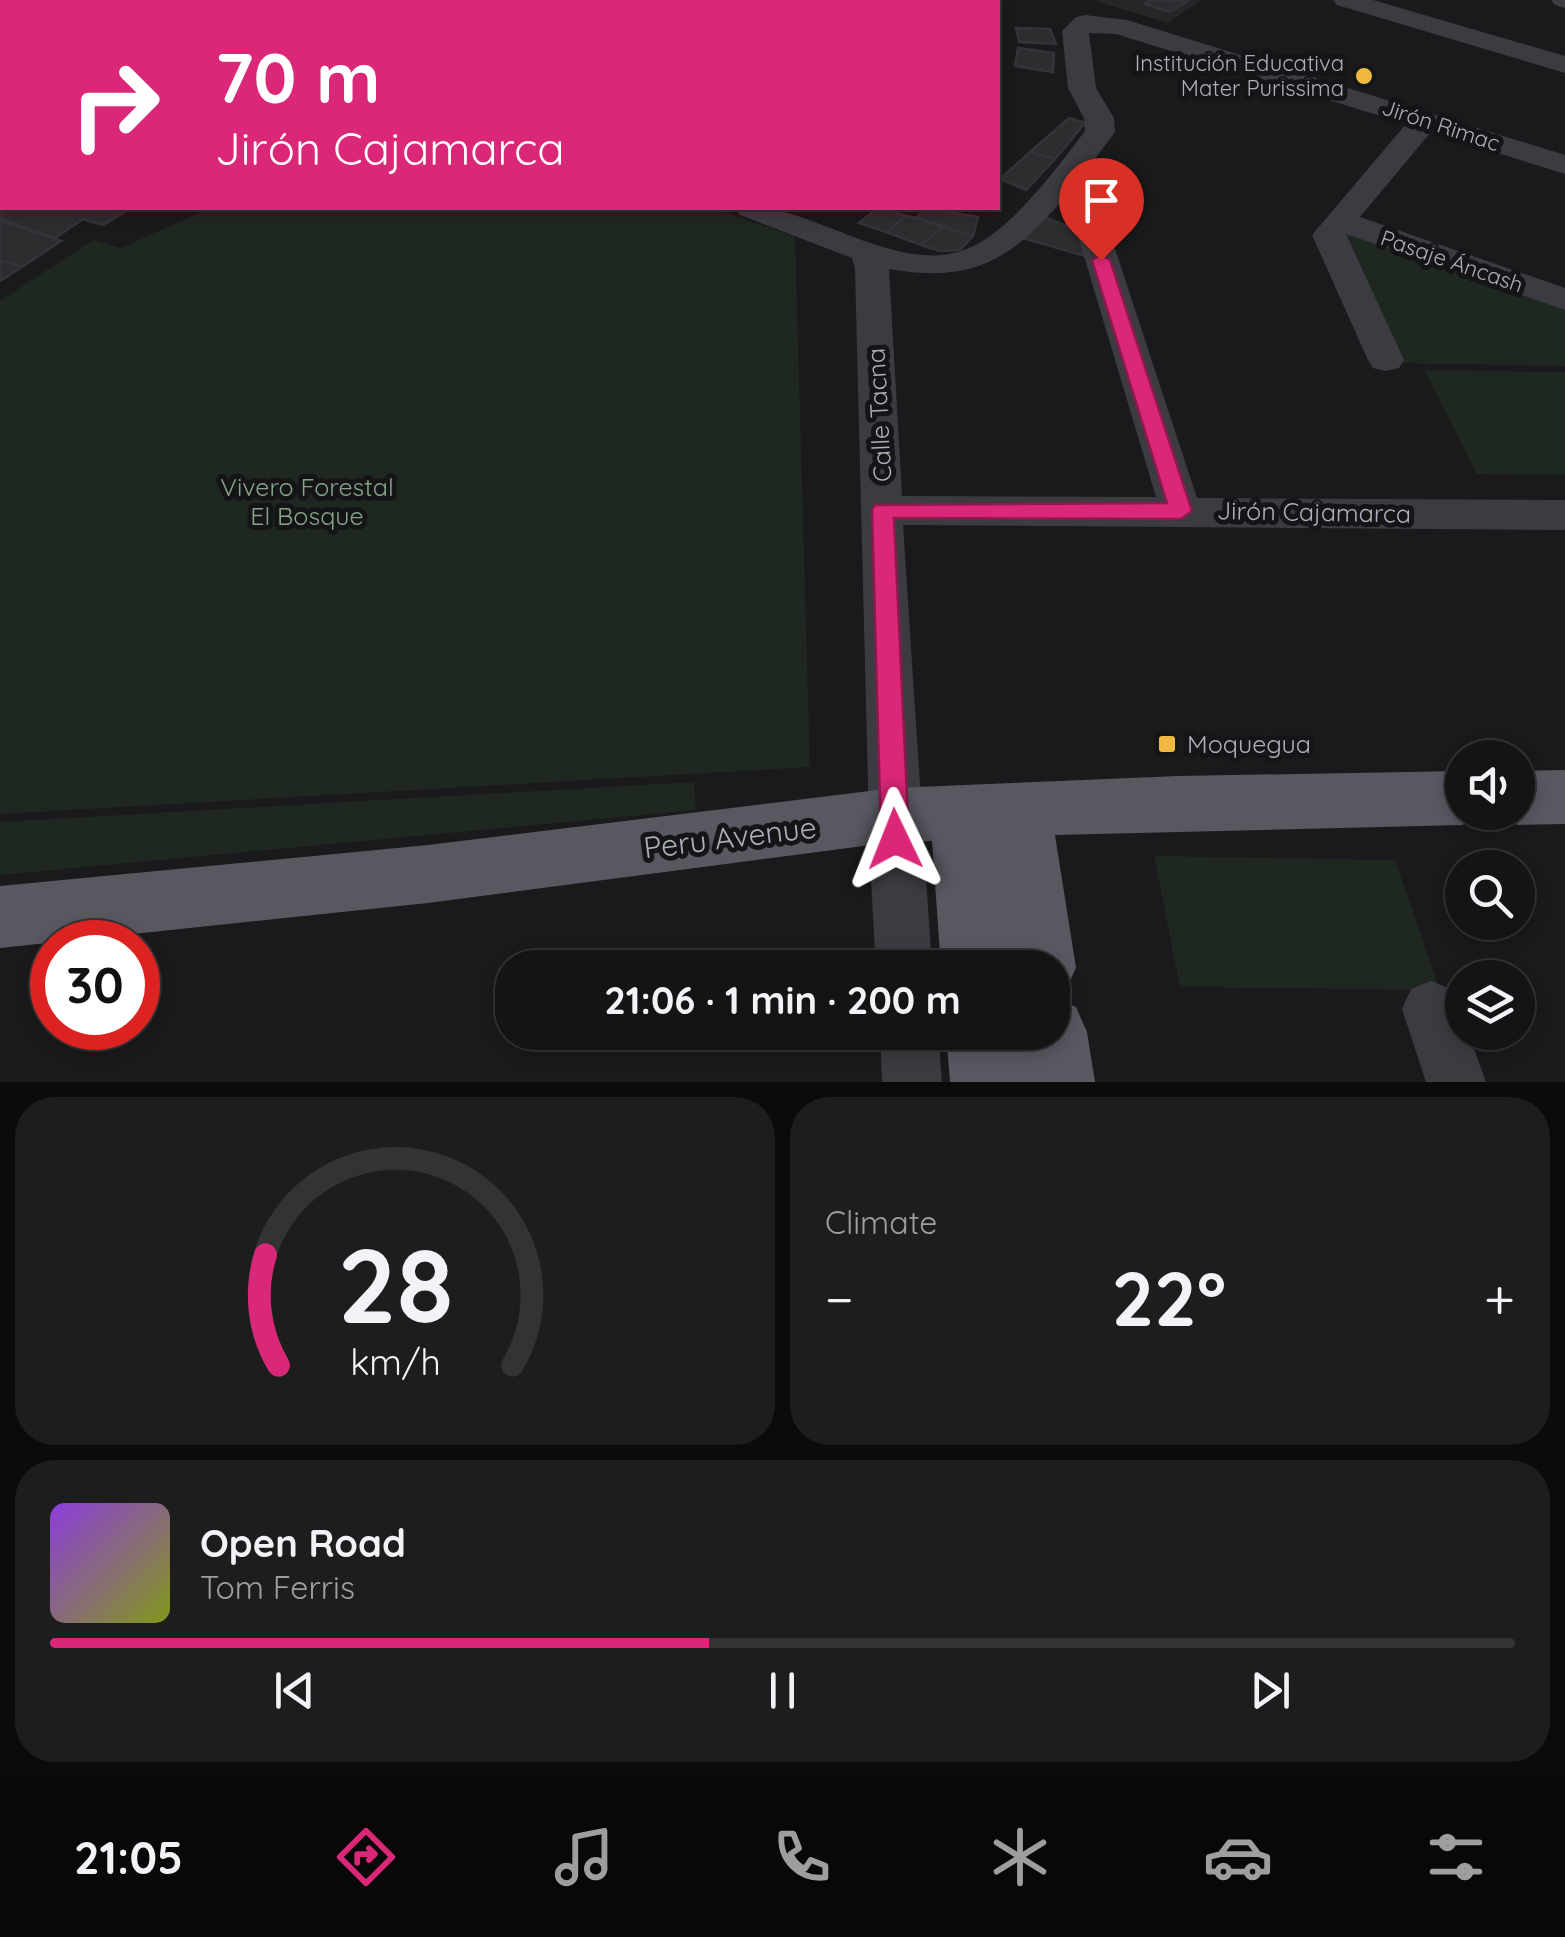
<!DOCTYPE html>
<html lang="en">
<head>
<meta charset="utf-8">
<style>
  :root { --surface:#141415; --page:#1d1d1e; --text:#f1f3f6; --muted:#9d9ea0; --line:#333334; --accent:#db2777 }
  body { margin:0; font-family:Quicksand,sans-serif; background:var(--page); color:var(--text); height:100vh; display:flex; flex-direction:column; font-size:38px; white-space:nowrap }
  * { box-sizing:border-box; margin:0 }
  p { font-size:32px; color:var(--muted) }
  .icon { flex:none; width:55px; height:55px; fill:none; stroke:currentColor; stroke-width:2; stroke-linecap:round; stroke-linejoin:round }
  .map { position:relative; height:1082px; overflow:hidden }
  .drawer { display:flex; flex-direction:column; gap:15px; padding:15px; background:#0b0b0c; flex:1 }
  .drawer>* { flex:none }
  .guide { position:absolute; left:0px; top:0px; width:1000px; height:210px; box-shadow:0 5px 15px #0003,0 0 0 2px var(--line); background:#db2777; color:#fff; overflow:hidden }
  .tools { position:absolute; left:1445px; top:740px; display:grid; gap:20px }
  .tools a { display:grid; place-items:center; width:90px; height:90px; border-radius:50%; background:var(--surface); box-shadow:0 5px 15px #0003,0 0 0 2px var(--line); font-size:50px }
  .speed { position:absolute; left:30px; top:920px; display:flex; gap:20px; font-size:50px; font-weight:700; text-align:center }
  .speed>* { display:grid; place-content:center; width:130px; height:130px; border-radius:50%; background:var(--surface); box-shadow:0 5px 15px #0003,0 0 0 2px var(--line); line-height:1 }
  .speed .limit { border:15px solid #d22; background:#fff; color:#111 }
  .pin { position:absolute; display:grid; place-items:center; width:85px; height:85px; color:#fff; margin:-102px -42px; border-radius:50% 50% 50% 0; rotate:-45deg; box-shadow:0 0 10px #0007 }
  .pin .icon { rotate:45deg }
  .me { position:absolute; width:110px; margin:-55px; rotate:358deg; stroke-linejoin:round; filter:drop-shadow(0 0 8px #0008) }
  .turn { display:flex; align-items:center; gap:35px; height:210px; padding:0 50px; font-size:45px }
  .turn .icon { width:130px; height:130px; stroke-width:2.5 }
  .turn b { display:block; font-size:70px; line-height:85px }
  .big { font-size:75px; font-weight:700; line-height:1.1 }
  .drawer .widget { flex:1; display:flex; flex-direction:column; justify-content:center; gap:15px; min-width:0; padding:0 35px; border-radius:40px; background:var(--page) }
  .drawer .dial { align-items:center; gap:0 }
  .dial svg { height:260px; overflow:visible; fill:none; stroke:var(--line); stroke-width:7; stroke-linecap:round; text-anchor:middle }
  .dial text { fill:var(--text); stroke:none }
  .song { display:flex; align-items:center; gap:30px }
  .cover { width:120px; height:120px; border-radius:15px; background:linear-gradient(135deg,hsl(270 70% 55%),hsl(70 70% 35%)) }
  .played { height:10px; border-radius:5px; background:linear-gradient(90deg,var(--accent) 45%,var(--line) 45%) }
  .keys { display:flex; justify-content:space-around; direction:ltr }
  .heat { display:flex; justify-content:space-between; align-items:center; font-size:55px; direction:ltr }
  .drawer .tiles { flex:1; display:grid; gap:15px; grid-template-columns:1fr 1fr }
  .widget:last-child { grid-column:span 2 }
  .trip { position:absolute; left:495px; top:950px; width:575px; height:100px; border-radius:40px; background:var(--surface); box-shadow:0 5px 15px #0003,0 0 0 2px var(--line); font-weight:700; line-height:100px; text-align:center }
  .tab-bar { display:flex; height:160px; justify-content:space-around; align-items:center; background:#080808; color:var(--muted) }
  .tab-bar .icon { width:70px; height:70px }
  .tab-bar .active { color:var(--accent) }
  .tab-bar b { font-size:45px; color:var(--text) }
  .map>svg:first-child { display:block }
</style>
</head>
<body>
<div class="map">
<svg width="1565" height="1082" viewBox="0 0 1565 1082">
  <rect width="100%" height="100%" fill="#1a1a1c"/>
  <path fill="#262629" d="M1092,0H1201L1168,23Z"/>
  <path fill="#1f2721" d="M209,208H715L795,237L810,767L0,814V301L93,240L122,248Z
    M1344,228L1565,307V366L1393,363L1336,233Z
    M1424,370L1565,372V475L1477,474Z
    M694,782L696,810L0,875V822Z
    M1154,856L1395,860L1440,990L1180,987Z"/>
  <path fill="#2d2d30" stroke="#343438" stroke-width="2.5" d="M11,0H105L119,2H6Z
    M1151,0H1189L1170,12L1145,4Z
    M1016,28L1050,29L1056,44L1019,42Z
    M1018,48L1054,53L1053,72L1015,66Z
    M1069,118L1085,123L1055,159L1030,152Z
    M1030,152L1055,159L1026,190L1000,179Z
    M0,157L2,208H131L103,225L83,219L55,238L0,219Z
    M878,208H883L906,216L886,232L859,223Z
    M924,208L978,217L973,236L917,218Z
    M906,216L917,218L942,227L921,245L886,232Z
    M1043,217L1081,231L1085,256L1019,237Z
    M0,221L61,241L22,267L0,260Z
    M942,227L973,236L960,250L940,251L921,245Z
    M0,260L22,267L0,281Z"/>
  <g fill="none" stroke-linecap="round" stroke-linejoin="round">
    <path fill="#3b3b41" fill-rule="evenodd" d="M204,0H238L240,2H206Z
      M1333,0H1373L1565,56V73L1337,5Z
      M1551,0H1565V8L1555,5Z
      M1085,15L1127,20L1565,155V174L1431,132L1360,217L1565,288V310L1346,234L1404,360L1399,368L1386,371L1373,368L1368,360L1312,235L1406,124L1116,34L1089,33L1096,88L1114,118L1115,132L1083,175L1095,188L1197,498L1565,500V530L903,525L932,968H876L870,863L855,269L852,258L740,215L735,208C777,205 800,217 838,231C874,245 920,263 958,252C1006,239 1055,170 1085,131L1084,118L1068,88L1062,31L1076,17ZM1066,196L1156,497L902,496L889,269C974,284 1012,259 1066,196Z
      M1431,981L1451,989L1462,1017V1032H1468L1486,1082H1426L1402,1009L1411,989Z
      M880,1032H938L942,1082H882Z"/>
    <path fill="#575860" fill-rule="evenodd" d="M1565,770V824L1518,825L1496,817L1494,812H1518V771Z
      M1462,771V812H1486L1462,825L1055,835L1076,968L1065,991L1052,996V968H941L932,841L894,842L428,903L0,948V886L428,845L894,788L1178,776Z
      M1052,998L1076,1007L1087,1032L1095,1082H950L946,1032H1052Z"/>
  </g>
  <path fill="#db2777" stroke="#8e194d" stroke-width="2.5" d="M1101,255L1110,260L1192,511L1181,519L894,518L909,839L905,848L895,851L885,848L881,839L872,510L875,505L1167,503L1092,260Z"/>
  <g fill="#efb83f" stroke="#151417" stroke-width="4">
    <circle cx="1364" cy="76" r="10"/>
    <rect x="1157" y="734" width="20" height="20" rx="5"/>
  </g>
  <g text-anchor="middle" stroke-width="10" stroke-linejoin="round" paint-order="stroke">
    <g font-size="22" fill="#acb0bb" stroke="#151417" text-anchor="end">
      <text x="1344" y="71">Institución Educativa<tspan x="1344" dy="25">Mater Purissima</tspan></text>
    </g>
    <g font-size="22" fill="#acb0bb" stroke="#151417">
      <text transform="translate(1441 125) rotate(18)" y="8">Jirón Rimac</text>
      <text transform="translate(1452 261) rotate(19)" y="8">Pasaje Áncash</text>
    </g>
    <g font-size="25" fill="#acb0bb" stroke="#151417">
      <text transform="translate(879 415) rotate(-93)" y="9">Calle Tacna</text>
      <text transform="translate(1314 512) rotate(1)" y="9">Jirón Cajamarca</text>
    </g>
    <g font-size="25" fill="#84a587" stroke="#151417">
      <text x="307" y="496">Vivero Forestal<tspan x="307" dy="29">El Bosque</tspan></text>
    </g>
    <g font-size="25" fill="#acb0bb" stroke="#151417" text-anchor="start">
      <text x="1187" y="753">Moquegua</text>
    </g>
    <g font-size="30" fill="#acb0bb" stroke="#151417">
      <text transform="translate(730 838) rotate(-7)" y="10">Peru Avenue</text>
    </g>
  </g>
</svg>
<div class="tools">
<a><svg class="icon" aria-label="sound" viewBox="0 0 24 24"><path d="M4 9h4l5-4v14l-5-4H4zM17 9q2 3 0 6"/></svg></a>
<a><svg class="icon" aria-label="search" viewBox="0 0 24 24"><circle cx="10" cy="10" r="6"/><path d="M15 15l6 6"/></svg></a>
<a><svg class="icon" aria-label="layers" viewBox="0 0 24 24"><path d="M12 4l9 5-9 5-9-5zM3 14l9 5 9-5"/></svg></a>
</div>
<div class="speed"><div class="limit">30</div></div>
<div class="pin" style="left:1101px;top:260px;background:#d93025"><svg class="icon" aria-label="arrive" viewBox="0 0 24 24"><path d="M6 21V4h12l-3 4 3 4H6"/></svg></div>
<svg class="me" style="left:895px;top:839px" viewBox="-20 -20 40 40"><path d="M0-17L14 15 0 8-14 15z" fill="#db2777" stroke="#fff" stroke-width="4"/></svg>
<div class="trip">21:06 · 1 min · 200 m</div>
<div class="guide">
<div class="turn"><svg class="icon" aria-label="right" viewBox="0 0 24 24"><path d="M7 20v-9h11M14 6l5 5-5 5"/></svg><div><b>70 m</b>Jirón Cajamarca</div></div>
</div>
</div>
<section class="drawer">
<div class="tiles">
<div class="widget dial"><svg viewBox="0 0 100 80">
<path d="M14 69A42 42 0 1 1 86 69"/>
<path d="M14 69A42 42 0 0 1 10 35" stroke="#db2777"/>
<text x="50" y="56" font-size="32" font-weight="700">28</text>
<text x="50" y="72" font-size="11">km/h</text>
</svg></div>
<div class="widget"><p>Climate</p>
<div class="heat"><a>−</a><b class="big">22°</b><a>+</a></div>
</div>
<div class="widget">
<div class="song"><i class="cover"></i><div><b>Open Road</b><p>Tom Ferris</p></div></div>
<div class="played"></div>
<div class="keys"><svg class="icon" aria-label="previous" viewBox="0 0 24 24"><path d="M18 5L8 12l10 7zM5 5v14"/></svg><svg class="icon" aria-label="pause" viewBox="0 0 24 24"><path d="M8 5v14M16 5v14"/></svg><svg class="icon" aria-label="next" viewBox="0 0 24 24"><path d="M6 5l10 7-10 7zM19 5v14"/></svg></div>
</div>
</div>
</section>
<nav class="tab-bar">
<b>21:05</b>
<svg class="icon active" aria-label="directions" viewBox="0 0 24 24"><path d="M12 3l9 9-9 9-9-9zM9 14v-3h6M13 9l2 2-2 2"/></svg>
<svg class="icon" aria-label="music" viewBox="0 0 24 24"><path d="M9 18V5l10-2v13"/><circle cx="6" cy="18" r="3"/><circle cx="16" cy="16" r="3"/></svg>
<svg class="icon" aria-label="phone" viewBox="0 0 24 24"><path d="M5 4h4l2 5-3 2q2 4 5 5l2-3 5 2v4C11 20 4 13 5 4z"/></svg>
<svg class="icon" aria-label="climate" viewBox="0 0 24 24"><path d="M12 3v18M4 7l16 10M4 17L20 7"/></svg>
<svg class="icon" aria-label="car" viewBox="0 0 24 24"><path d="M5 17H2v-5l4-1 3-4h7l3 4 3 1v5h-3M9 17h6M6 11h13"/><circle cx="7" cy="17" r="2"/><circle cx="17" cy="17" r="2"/></svg>
<svg class="icon" aria-label="filters" viewBox="0 0 24 24"><path d="M4 7h16M4 17h16"/><circle cx="9" cy="7" r="2"/><circle cx="15" cy="17" r="2"/></svg>
</nav>
</body>
</html>
